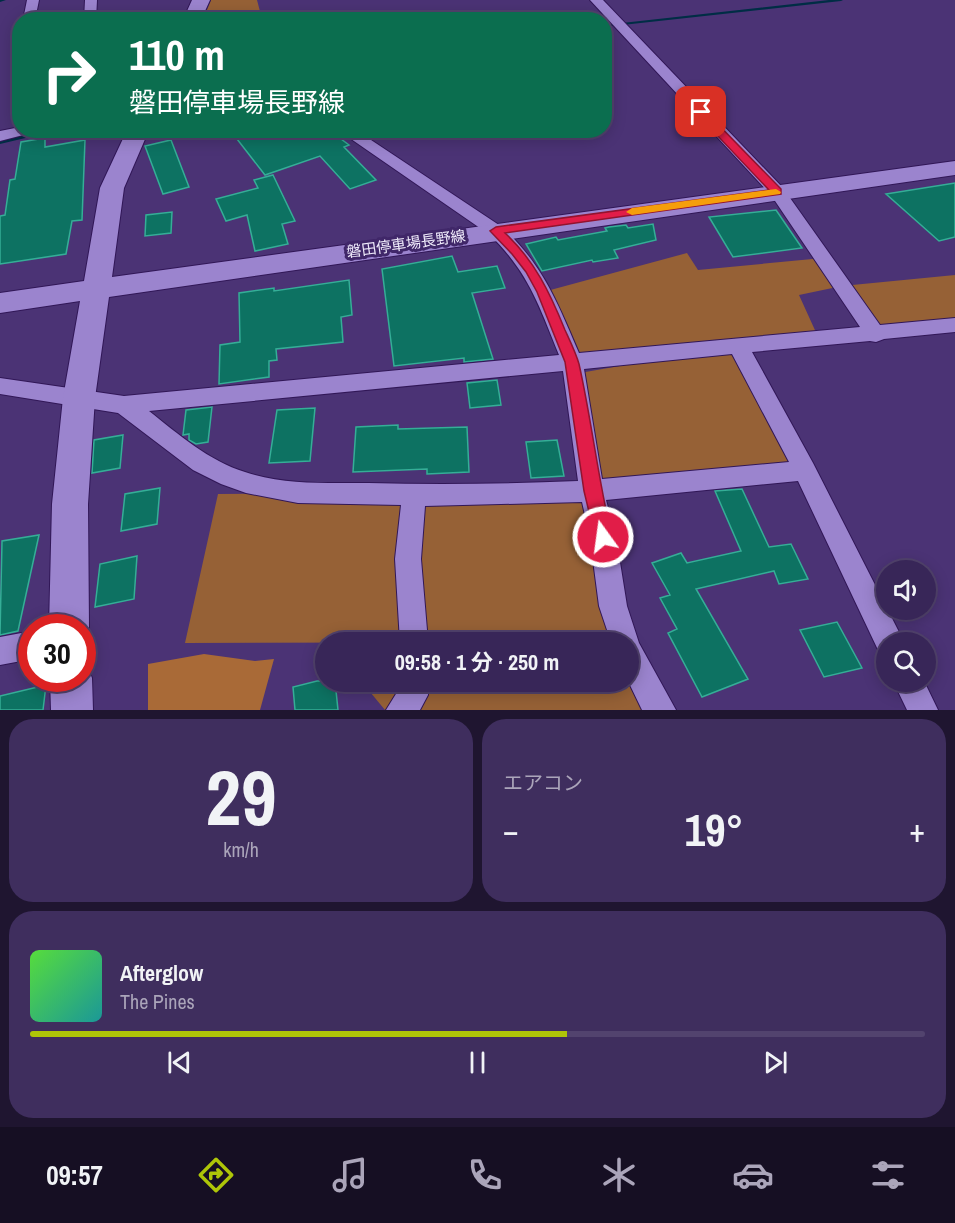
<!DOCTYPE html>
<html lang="ja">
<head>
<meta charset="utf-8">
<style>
  :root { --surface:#382658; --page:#3f2e5e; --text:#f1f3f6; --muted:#aba5ba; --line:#52436e; --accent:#aec508 }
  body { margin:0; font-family:"Archivo Narrow","Noto Sans JP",sans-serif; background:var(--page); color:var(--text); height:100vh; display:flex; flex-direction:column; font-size:22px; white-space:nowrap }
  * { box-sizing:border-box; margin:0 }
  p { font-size:20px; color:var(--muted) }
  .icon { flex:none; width:33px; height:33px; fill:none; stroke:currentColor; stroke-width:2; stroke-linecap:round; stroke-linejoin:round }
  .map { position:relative; height:710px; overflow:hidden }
  .details { display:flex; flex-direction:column; gap:9px; padding:9px; background:#1f1530; flex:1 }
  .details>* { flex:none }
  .banner { position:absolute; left:12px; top:12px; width:600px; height:126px; border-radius:24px; box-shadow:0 3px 15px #0003,0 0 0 2px var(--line); background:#0b6e4f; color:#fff; overflow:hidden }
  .fabs { position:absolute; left:876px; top:560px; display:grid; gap:12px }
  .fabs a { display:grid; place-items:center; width:60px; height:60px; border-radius:50%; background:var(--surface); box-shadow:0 3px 15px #0003,0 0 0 2px var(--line); font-size:30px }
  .speed { position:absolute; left:18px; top:614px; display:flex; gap:12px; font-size:30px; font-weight:700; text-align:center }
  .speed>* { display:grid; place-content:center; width:78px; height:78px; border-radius:50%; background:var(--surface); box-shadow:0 3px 15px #0003,0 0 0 2px var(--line); line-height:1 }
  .speed .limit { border:9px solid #d22; background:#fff; color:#111 }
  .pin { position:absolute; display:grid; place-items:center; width:51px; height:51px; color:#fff; margin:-26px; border-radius:12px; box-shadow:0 3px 9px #0006 }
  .me { position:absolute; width:66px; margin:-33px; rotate:346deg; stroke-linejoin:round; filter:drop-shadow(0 0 4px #0008) }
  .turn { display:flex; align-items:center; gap:21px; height:126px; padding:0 18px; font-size:27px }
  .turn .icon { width:78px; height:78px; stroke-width:2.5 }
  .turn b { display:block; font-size:42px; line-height:51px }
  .big { font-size:45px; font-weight:700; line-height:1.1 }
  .details .widget { flex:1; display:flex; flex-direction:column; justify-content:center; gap:9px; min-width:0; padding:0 21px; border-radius:24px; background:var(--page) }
  .details .dial { align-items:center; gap:0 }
  .dial b { font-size:78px; line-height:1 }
  .song { display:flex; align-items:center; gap:18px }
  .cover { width:72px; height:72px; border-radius:9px; background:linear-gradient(135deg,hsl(110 70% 55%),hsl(180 70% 35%)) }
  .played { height:6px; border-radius:3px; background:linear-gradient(90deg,var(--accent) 60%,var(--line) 60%) }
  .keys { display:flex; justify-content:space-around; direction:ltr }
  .heat { display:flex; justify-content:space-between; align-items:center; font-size:33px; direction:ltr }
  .details .tiles { flex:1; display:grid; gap:9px; grid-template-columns:1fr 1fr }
  .widget:last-child { grid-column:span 2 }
  .trip { position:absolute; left:315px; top:632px; width:324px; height:60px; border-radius:30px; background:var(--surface); box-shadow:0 3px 15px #0003,0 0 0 2px var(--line); font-weight:700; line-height:60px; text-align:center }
  .dock { display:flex; height:96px; justify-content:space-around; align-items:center; background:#160f23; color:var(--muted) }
  .dock .icon { width:42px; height:42px }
  .dock .on { color:var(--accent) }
  .dock b { font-size:27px; color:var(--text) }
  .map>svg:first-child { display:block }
</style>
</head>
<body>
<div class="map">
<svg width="955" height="710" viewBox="0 0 955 710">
  <rect width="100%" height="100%" fill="#4b3375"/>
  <path fill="#966136" d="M211,0H257L262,19H229L228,15L204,17Z
    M687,253L698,270L823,258L842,286L955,275V325L876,335L842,286L799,295L819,339L739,347L805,470L593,491L627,642L185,643L218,494L592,491L574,374L711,350L572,362L543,292Z
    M361,681H628L673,710H385Z"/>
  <path fill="#a96a37" d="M204,654L255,661L274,659L260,710H148V664Z"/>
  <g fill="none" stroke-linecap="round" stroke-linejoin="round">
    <path fill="#002d45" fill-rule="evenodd" d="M0,0H6L0,2Z
      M829,0H843L841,1L604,27V25Z
      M47,130H59L0,144V140Z"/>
  </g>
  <path fill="#0d7262" stroke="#35ae97" stroke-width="1.5" d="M230,130H329L349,145L344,147L376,180L350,189L320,156L265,175Z
    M45,138V147L85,140L82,220L72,221L66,254L0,264V216L5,215L10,180L15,179L21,142Z
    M171,140L189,187L163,194L145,146Z
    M273,175L295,221L282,224L288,244L255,251L247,215L226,221L216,199L258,188L254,180Z
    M955,183V237L939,241L886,194Z
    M776,210L802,248L733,257L709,217Z
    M172,212L171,233L145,236L146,215Z
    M653,224L656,240L614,250L618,258L593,262L592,260L542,271L526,244L556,237L558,240L607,231L605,228L609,227L626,225L628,228Z
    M452,256L458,272L497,266L505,288L472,293L493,359L464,362V358L394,366L382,269Z
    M349,280L352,315L341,317L343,342L276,349L277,360L269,361V377L219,384L220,345L240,342L239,293L274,288V291Z
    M497,380L501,405L470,408L467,383Z
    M212,407L208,442L196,444L189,440V434L183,435L186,410Z
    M315,408L310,461L269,463L277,410Z
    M398,425V429L467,427L469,472L427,474V469L353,472L356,427Z
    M123,435L120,468L92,473L94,440Z
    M557,440L564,476L531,478L526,442Z
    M160,488L157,524L121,531L125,494Z
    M742,489L769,547L791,544L808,579L779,584L774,571L696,589L748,679L702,697L668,633L677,629L660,598L670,595L652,563L681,553L687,563L741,551L715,491Z
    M39,535L18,631L0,635L2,541Z
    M137,556L134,599L95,607L100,564Z
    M837,622L862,668L824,677L800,630Z
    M317,681H335L338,710H295L293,687Z
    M46,685L43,710H0V696Z"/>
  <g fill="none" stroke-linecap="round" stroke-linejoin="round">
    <defs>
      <path id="street" d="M27,0H39L35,20H23Z
        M85,0H97L96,20H84Z
        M590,0H603L783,188L880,325L955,318V332L884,339L876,342L870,341L752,352L813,463L899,632L903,642H886V655L879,652L798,481L606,500L616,537L627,606L639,643L676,710H642L628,681V642H611L599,606L590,537L582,502L425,506L421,559L428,642H400L395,559L401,505L298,503L246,493L221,484L193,470L118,413L0,394V378L124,396L559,355C539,306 529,273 490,235L338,130H356L502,227C544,266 557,302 579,353L860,327L771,195ZM732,354L789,462L602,479L584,369ZM563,371L578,481C508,484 438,485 368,483C327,483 284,485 245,472C209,461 178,434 149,411Z
        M20,127V130H33L31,133L0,141V131Z
        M32,631V659L0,665V637Z
        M399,681H429L428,695L420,710H386L399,689Z
        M893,681H924L938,710H907Z"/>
      <path id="secondary" d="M192,0H210L201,20H183Z
        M127,130H149L124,188L112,277L955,161V175L109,297L95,398L88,504L89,627L82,641V627H49L52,504L63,398L80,301L0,313V293L84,281L100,188Z
        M82,662L86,663L92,678L93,710H51L50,678H82Z"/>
    </defs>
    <use href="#street" stroke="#311757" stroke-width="2"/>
    <use href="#secondary" stroke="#311757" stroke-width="2"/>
    <use href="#street" fill="#9b84ce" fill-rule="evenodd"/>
    <use href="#secondary" fill="#9b84ce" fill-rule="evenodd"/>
  </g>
  <path fill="#e11d48" stroke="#92132f" stroke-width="1.5" d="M697,110H704L781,189V194L505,233C535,261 550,293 565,330C570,341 576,353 579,364C592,422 598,480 612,537L609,542L603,544L598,542L595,537L584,491L565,362L537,292L526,272L512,254L490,231L496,227L769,190L697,114Z"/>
  <path fill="#f59e0b" d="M776,189L781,192L780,194L632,215L626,212L632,208Z"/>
  <g text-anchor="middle" stroke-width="6" stroke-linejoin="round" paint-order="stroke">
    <g font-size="15" fill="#efebfb" stroke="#402769">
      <text transform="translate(406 244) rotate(-8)" y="5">磐田停車場長野線</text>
    </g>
  </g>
</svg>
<div class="fabs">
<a><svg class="icon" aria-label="sound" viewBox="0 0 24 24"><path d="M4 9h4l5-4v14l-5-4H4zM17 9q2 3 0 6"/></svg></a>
<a><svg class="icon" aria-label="search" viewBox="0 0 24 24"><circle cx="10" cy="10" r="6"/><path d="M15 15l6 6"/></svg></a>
</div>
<div class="speed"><div class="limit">30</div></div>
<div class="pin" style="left:701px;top:112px;background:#d93025"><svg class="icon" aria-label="arrive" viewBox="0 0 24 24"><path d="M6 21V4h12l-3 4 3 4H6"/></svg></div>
<svg class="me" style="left:603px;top:537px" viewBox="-20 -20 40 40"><circle r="17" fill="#e11d48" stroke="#fff" stroke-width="3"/><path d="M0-11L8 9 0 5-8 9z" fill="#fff"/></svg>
<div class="trip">09:58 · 1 分 · 250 m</div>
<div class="banner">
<div class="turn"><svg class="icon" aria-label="right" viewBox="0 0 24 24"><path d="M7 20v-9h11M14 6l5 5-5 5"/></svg><div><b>110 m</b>磐田停車場長野線</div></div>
</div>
</div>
<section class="details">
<div class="tiles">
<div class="widget dial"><b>29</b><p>km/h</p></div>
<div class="widget"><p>エアコン</p>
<div class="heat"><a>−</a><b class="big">19°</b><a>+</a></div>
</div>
<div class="widget">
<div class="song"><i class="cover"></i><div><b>Afterglow</b><p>The Pines</p></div></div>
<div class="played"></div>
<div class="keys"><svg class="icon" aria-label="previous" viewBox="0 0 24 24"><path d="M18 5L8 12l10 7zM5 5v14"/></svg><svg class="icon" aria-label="pause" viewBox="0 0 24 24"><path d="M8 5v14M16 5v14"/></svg><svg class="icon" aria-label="next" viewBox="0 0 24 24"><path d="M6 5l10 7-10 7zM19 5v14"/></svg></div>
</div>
</div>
</section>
<nav class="dock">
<b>09:57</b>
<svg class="icon on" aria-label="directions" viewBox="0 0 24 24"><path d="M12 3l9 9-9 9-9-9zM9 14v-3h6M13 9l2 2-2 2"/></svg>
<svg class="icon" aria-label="music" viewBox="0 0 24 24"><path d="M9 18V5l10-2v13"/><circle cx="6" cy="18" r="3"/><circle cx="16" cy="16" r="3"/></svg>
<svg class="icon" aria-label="phone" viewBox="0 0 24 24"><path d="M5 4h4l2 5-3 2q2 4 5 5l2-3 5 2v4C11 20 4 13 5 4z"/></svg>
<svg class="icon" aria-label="climate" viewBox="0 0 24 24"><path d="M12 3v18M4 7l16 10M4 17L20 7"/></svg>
<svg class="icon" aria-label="car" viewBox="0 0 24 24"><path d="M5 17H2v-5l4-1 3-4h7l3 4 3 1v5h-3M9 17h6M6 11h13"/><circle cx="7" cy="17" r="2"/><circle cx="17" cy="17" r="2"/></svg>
<svg class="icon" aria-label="filters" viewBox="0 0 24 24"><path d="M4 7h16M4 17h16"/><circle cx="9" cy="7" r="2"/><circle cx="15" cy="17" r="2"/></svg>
</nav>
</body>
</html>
